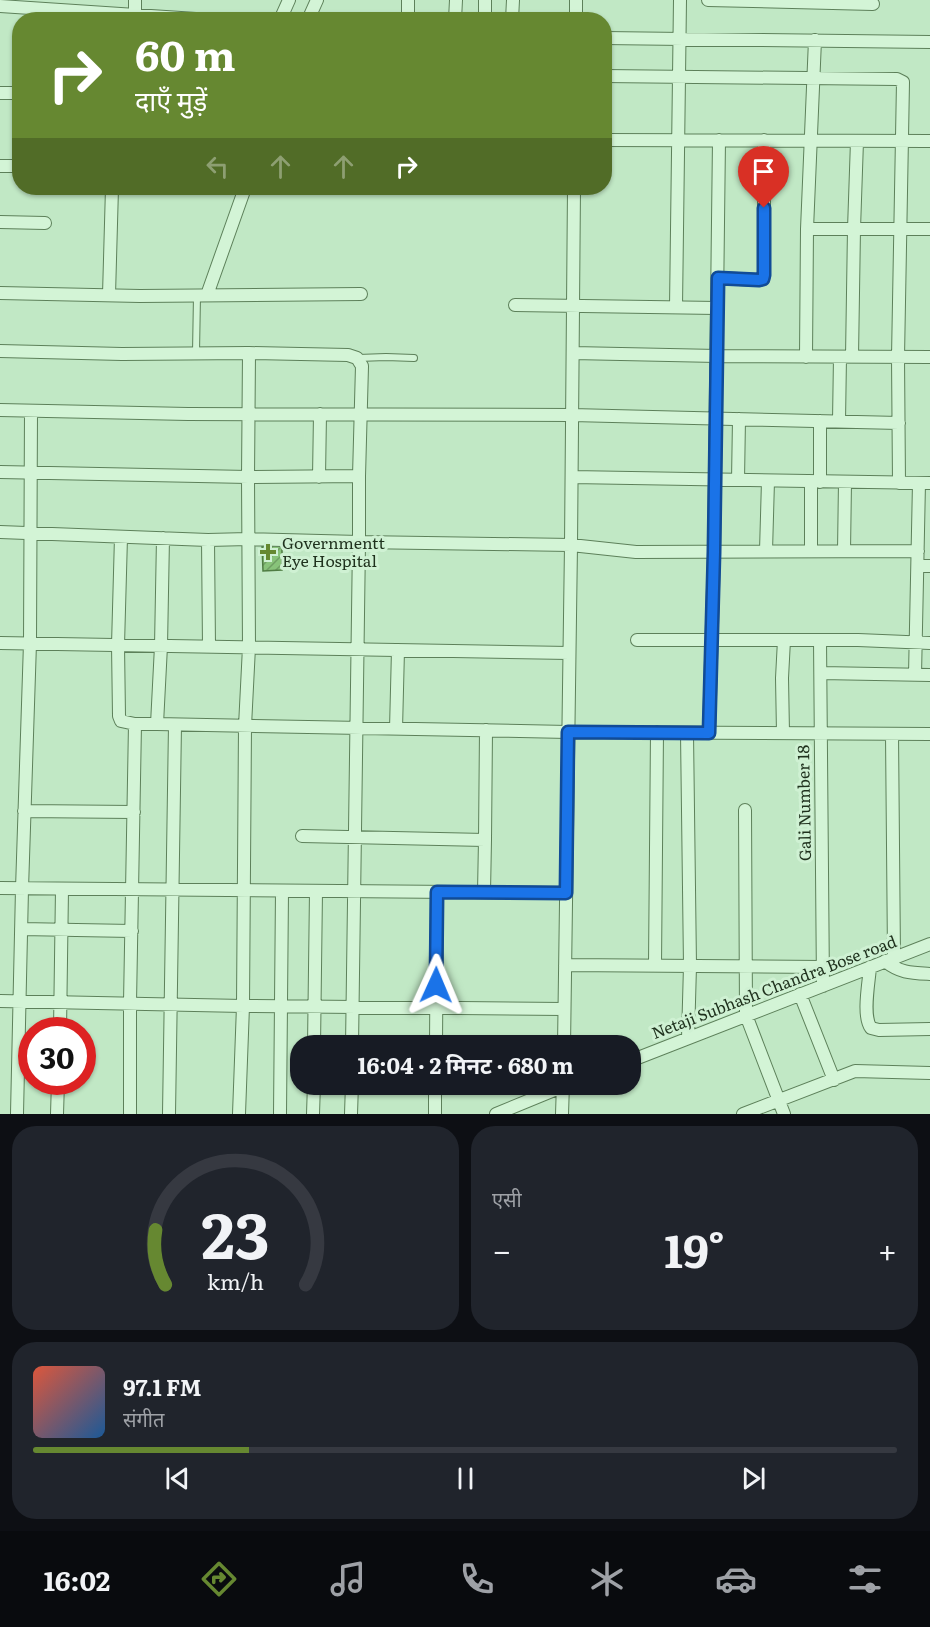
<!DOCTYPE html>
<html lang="hi">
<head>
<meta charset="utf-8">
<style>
  :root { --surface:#171b24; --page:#20242c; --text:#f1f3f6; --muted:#9ea1a6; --line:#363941; --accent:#668831 }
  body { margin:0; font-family:Literata,"Noto Sans Devanagari",serif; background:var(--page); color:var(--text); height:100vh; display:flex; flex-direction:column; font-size:22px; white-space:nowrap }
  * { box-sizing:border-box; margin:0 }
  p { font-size:20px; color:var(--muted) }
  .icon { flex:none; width:33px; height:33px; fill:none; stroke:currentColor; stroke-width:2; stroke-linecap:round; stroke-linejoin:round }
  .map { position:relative; height:1114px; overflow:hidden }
  .sheet { display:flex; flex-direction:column; gap:12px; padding:12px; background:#0d0f14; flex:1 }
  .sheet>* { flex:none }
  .banner { position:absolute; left:12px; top:12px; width:600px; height:183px; border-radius:24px; box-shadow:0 2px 4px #0004; background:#668831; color:#fff; overflow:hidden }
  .speed { position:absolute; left:18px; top:1017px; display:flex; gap:12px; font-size:30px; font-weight:700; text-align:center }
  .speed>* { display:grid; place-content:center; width:78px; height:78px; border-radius:50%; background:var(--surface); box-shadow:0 2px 4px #0004; line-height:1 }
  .speed .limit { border:9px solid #d22; background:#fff; color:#111 }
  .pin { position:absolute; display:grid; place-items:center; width:51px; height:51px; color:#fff; margin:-62px -26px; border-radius:50% 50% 50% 0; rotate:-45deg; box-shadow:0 0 6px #0007 }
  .pin .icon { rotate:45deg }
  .me { position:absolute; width:66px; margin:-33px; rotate:1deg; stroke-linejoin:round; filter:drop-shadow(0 0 4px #0008) }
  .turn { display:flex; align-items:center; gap:21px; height:126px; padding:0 24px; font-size:27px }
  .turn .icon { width:78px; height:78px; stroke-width:2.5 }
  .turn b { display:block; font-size:42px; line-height:51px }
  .lanes { display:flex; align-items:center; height:57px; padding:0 24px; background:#0003; justify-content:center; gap:30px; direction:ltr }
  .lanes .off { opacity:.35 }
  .big { font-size:45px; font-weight:700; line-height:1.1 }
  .sheet .widget { flex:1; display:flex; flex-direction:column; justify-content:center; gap:9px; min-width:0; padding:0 21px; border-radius:24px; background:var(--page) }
  .sheet .dial { align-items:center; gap:0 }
  .dial svg { height:156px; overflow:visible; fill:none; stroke:var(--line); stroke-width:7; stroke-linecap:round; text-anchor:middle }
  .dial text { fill:var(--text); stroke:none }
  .song { display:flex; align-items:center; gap:18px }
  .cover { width:72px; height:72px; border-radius:9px; background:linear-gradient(135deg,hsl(10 70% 55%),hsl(210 70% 35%)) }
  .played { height:6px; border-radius:3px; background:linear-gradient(90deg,var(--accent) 25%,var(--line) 25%) }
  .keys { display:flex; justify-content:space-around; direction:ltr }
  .heat { display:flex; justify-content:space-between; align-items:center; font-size:33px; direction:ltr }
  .sheet .tiles { flex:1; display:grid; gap:12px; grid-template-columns:1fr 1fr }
  .widget:last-child { grid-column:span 2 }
  .trip { position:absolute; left:290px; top:1035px; width:351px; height:60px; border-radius:24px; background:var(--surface); box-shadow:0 2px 4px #0004; font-weight:700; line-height:60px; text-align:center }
  .tabs { display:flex; height:96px; justify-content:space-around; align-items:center; background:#090b0e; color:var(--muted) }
  .tabs .icon { width:42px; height:42px }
  .tabs .selected { color:var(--accent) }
  .tabs b { font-size:27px; color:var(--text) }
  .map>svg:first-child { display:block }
</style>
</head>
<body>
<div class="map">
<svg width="930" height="1114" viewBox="0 0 930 1114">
  <defs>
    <pattern id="building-hatch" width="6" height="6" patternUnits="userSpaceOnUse" patternTransform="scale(1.5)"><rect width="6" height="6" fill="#88c37a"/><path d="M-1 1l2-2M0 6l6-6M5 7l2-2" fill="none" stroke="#6f9f63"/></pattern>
  </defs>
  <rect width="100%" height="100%" fill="#c1e8c5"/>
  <path fill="url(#building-hatch)" stroke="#4f7c43" stroke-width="1.5" d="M262,544H282V570L263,571Z"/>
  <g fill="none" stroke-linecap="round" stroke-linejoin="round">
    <defs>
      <path id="service" d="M196,353L197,295
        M358,358L386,357L414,358"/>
      <path id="minor" d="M135,0V15
        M408,0V20
        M708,0L873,4
        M0,6L211,20
        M280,20L289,0
        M308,20L317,0
        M455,20L456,0
        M485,20V0
        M512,20L513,0
        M576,20V0
        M604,38L930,42
        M604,76L897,79L903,82L898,357L899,483
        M0,93H12
        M604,140L930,141
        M0,166H16
        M0,222L45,223
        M807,229H930
        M718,278L759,280L763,279L764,275V140
        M0,293L140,296L361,294
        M109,295L112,188
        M207,295L245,188
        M515,305L717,308
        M676,307L680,0
        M0,351L122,354L249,353L348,355L357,358L362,366L359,476V542L352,1046
        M573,353L717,356L930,357
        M806,357L807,229L815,40
        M852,357L854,229L857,141
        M0,410L188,414L572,415L899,423
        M839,421L840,357
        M0,472L248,477L359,476
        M319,477L320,414
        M572,477L930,483
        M738,480L739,419
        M820,482V421
        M0,532L208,540L248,539L359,542L571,545L636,552L918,551
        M121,537L118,645L119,716L121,721L135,724H157L568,732L930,734
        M208,540L209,647
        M811,550V482
        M766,551L768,481
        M844,551L845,482
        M918,566H930
        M637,640H858L930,643
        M820,640L823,986
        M0,643L569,653
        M821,673L930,675
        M915,675L919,483
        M157,724L161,646L163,538
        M396,729L398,650
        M687,733L690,966L688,1038
        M709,733L714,552L719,140
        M783,733L782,678L784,640
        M892,734L894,957
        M745,810L746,1015L784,1114
        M24,811L134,812
        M302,836L485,840L486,730
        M0,888L566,893
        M484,892L485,840
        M21,929L132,931
        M885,961C900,973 911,973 930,974
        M565,965L822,967
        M655,965L657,732
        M870,967C869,982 862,1016 871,1028L879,1030L930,1029
        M800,994L834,1080
        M0,1001L243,1006L564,1009
        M60,1030L62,889
        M314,1046L316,891
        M436,1046L437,892
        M564,1046L571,545L574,188
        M630,1061L930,944
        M17,1114L22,889L30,643L31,411
        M57,1114L58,1082
        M130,1114V1003L135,724
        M169,1114L175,725
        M239,1114L243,1006L245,726L249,647L248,477L249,353
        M280,1114L282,891
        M313,1114L314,1084
        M351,1114L352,1084
        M435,1114V1084
        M496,1114L569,1084
        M562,1114L563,1084
        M743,1114L855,1071L930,1073"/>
    </defs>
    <use href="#service" stroke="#5d805a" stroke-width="8"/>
    <use href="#minor" stroke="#5d805a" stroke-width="14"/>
    <use href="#service" stroke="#d3f4d6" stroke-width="6"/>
    <use href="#minor" stroke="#d3f4d6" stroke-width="12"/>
  </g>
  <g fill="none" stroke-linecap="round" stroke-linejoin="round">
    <defs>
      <path id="route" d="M436,985L437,892L566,893L568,732L709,733L714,552L718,278L759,280L763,279L764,275V208"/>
    </defs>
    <use href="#route" stroke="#114b97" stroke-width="15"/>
    <use href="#route" stroke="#1a73e8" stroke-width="10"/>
  </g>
  <path fill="#668831" stroke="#cff1d3" stroke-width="2" d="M265 543h6v6h6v6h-6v6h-6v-6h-6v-6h6z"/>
  <g text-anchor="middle" stroke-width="6" stroke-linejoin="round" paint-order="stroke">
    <g font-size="16" fill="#1f311d" stroke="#cff1d3" text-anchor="start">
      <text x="282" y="549">Governmentt<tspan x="282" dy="18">Eye Hospital</tspan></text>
    </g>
    <g font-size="16" fill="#1f311d" stroke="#cff1d3">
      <text transform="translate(804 803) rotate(-91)" y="6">Gali Number 18</text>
      <text transform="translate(774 987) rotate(-21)" y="6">Netaji Subhash Chandra Bose road</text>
    </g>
  </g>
</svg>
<div class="speed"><div class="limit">30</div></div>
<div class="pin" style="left:764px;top:208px;background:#d93025"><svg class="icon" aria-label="arrive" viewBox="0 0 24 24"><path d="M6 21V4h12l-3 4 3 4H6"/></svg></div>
<svg class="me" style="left:436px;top:985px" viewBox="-20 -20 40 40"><path d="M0-17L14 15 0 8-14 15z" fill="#1a73e8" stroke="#fff" stroke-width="4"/></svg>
<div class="trip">16:04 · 2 मिनट · 680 m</div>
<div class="banner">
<div class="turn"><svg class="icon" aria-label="right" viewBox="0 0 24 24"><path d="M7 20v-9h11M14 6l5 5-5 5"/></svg><div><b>60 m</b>दाएँ मुड़ें</div></div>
<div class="lanes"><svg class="icon off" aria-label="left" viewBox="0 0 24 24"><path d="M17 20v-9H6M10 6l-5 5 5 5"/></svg><svg class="icon off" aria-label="ahead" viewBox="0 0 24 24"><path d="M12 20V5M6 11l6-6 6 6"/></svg><svg class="icon off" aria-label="ahead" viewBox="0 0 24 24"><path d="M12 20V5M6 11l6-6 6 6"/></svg><svg class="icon" aria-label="right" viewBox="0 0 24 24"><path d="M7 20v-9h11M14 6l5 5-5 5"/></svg></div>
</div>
</div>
<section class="sheet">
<div class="tiles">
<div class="widget dial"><svg viewBox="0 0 100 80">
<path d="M14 69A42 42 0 1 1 86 69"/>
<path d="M14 69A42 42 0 0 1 9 41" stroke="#668831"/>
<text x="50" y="56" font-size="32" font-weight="700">23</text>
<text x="50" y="72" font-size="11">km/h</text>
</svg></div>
<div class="widget"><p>एसी</p>
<div class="heat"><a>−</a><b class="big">19°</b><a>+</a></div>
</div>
<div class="widget">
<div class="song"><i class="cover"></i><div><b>97.1 FM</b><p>संगीत</p></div></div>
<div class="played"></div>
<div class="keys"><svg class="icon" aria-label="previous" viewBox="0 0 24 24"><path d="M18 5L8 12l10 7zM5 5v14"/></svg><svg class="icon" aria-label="pause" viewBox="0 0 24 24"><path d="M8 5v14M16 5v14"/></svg><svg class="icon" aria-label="next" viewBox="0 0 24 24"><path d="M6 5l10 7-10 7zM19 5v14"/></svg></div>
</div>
</div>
</section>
<nav class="tabs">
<b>16:02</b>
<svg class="icon selected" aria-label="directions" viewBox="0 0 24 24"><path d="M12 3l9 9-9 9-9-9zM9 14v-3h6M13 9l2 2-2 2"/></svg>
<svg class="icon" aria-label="music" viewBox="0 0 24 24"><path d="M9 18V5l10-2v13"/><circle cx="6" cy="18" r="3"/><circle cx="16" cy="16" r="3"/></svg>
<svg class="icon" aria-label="phone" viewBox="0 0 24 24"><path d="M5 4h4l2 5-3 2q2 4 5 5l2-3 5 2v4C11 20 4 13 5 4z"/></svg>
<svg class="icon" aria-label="climate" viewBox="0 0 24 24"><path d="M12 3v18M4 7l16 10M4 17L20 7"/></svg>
<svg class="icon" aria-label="car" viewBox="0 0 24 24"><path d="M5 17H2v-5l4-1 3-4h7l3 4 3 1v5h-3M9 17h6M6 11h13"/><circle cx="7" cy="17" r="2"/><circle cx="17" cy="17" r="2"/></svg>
<svg class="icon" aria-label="filters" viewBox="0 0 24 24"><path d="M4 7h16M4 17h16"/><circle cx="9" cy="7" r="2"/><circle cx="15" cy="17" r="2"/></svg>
</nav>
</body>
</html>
